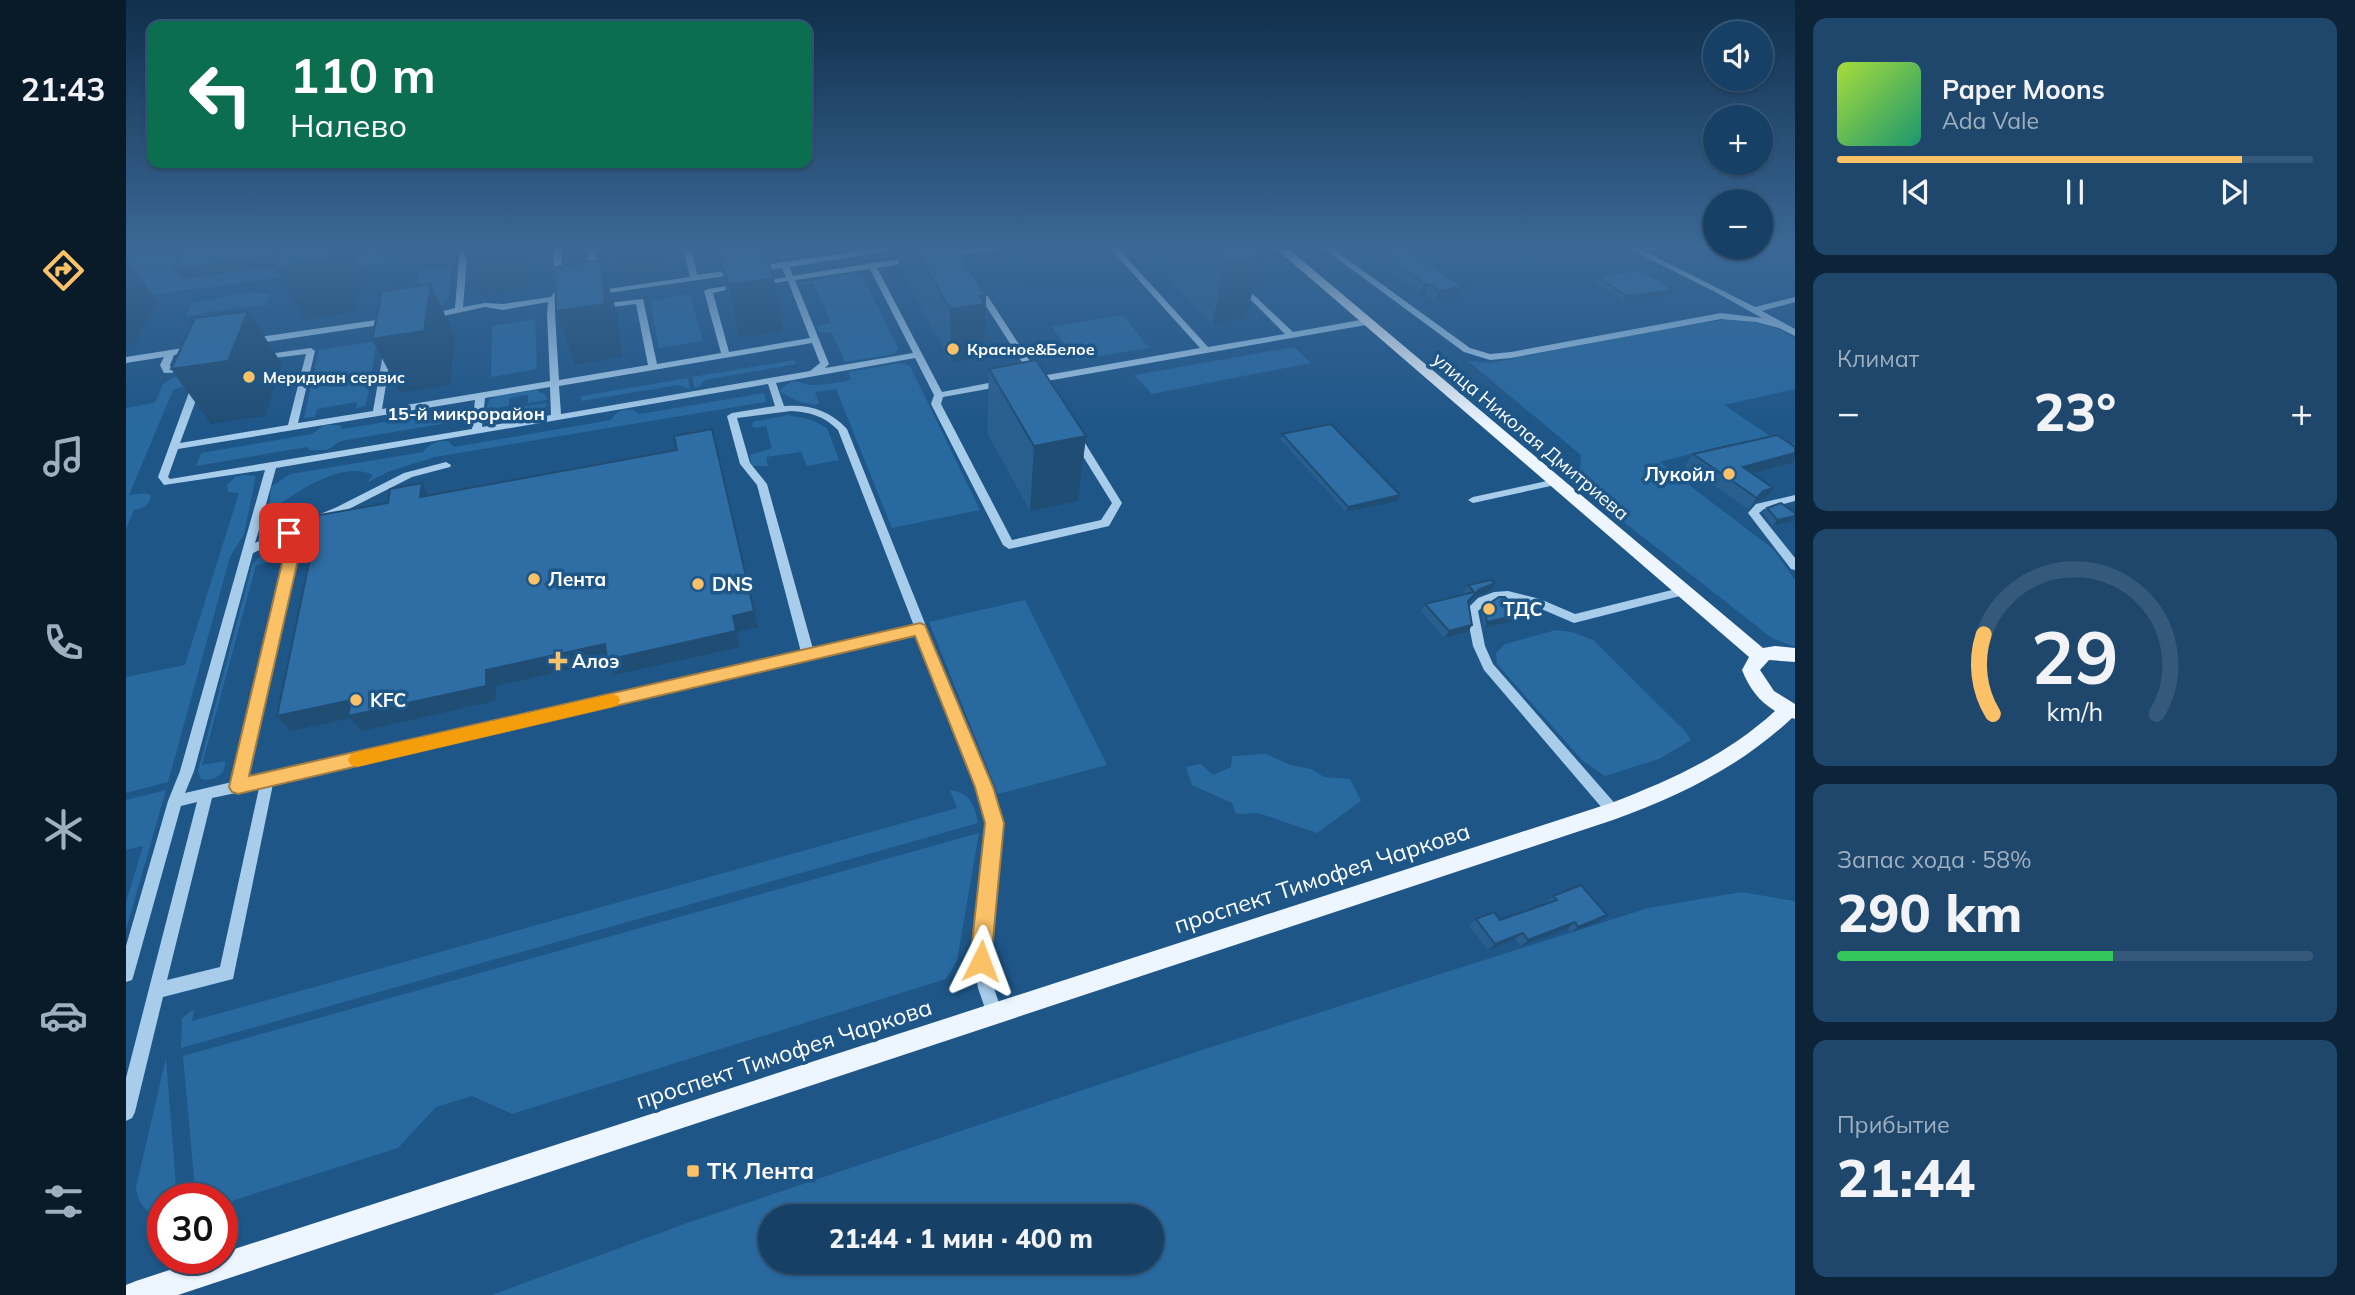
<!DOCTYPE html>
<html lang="ru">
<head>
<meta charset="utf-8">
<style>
  :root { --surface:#164066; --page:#1f476c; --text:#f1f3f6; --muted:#9eafbf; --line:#35597a; --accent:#fac167 }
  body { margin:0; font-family:Mulish,sans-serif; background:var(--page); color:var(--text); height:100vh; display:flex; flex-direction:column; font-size:26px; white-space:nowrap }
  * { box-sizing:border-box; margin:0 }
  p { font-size:23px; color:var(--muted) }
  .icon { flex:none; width:38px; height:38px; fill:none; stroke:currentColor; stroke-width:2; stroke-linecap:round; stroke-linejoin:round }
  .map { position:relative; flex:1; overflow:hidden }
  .side { display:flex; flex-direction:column; gap:18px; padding:18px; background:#0c2338; width:560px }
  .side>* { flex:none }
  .banner { position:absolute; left:21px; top:21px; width:665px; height:147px; border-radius:14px; box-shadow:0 2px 5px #0004,0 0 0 2px var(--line); background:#0b6e4f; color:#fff; overflow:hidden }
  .tools { position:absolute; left:1577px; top:21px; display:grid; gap:14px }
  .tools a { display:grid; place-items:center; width:70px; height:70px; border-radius:50%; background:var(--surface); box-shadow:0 2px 5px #0004,0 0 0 2px var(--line); font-size:35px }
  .speed { position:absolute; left:21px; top:1183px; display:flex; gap:14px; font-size:35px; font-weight:700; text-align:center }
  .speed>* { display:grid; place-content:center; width:91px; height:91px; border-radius:50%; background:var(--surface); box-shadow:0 2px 5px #0004,0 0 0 2px var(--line); line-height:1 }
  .speed .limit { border:10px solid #d22; background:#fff; color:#111 }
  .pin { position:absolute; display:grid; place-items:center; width:60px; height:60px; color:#fff; margin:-30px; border-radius:14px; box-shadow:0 4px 10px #0006 }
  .me { position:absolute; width:77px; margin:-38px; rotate:3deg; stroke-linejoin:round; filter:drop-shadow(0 0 5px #0008) }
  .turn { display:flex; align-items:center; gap:24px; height:147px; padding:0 28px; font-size:32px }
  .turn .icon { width:91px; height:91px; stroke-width:2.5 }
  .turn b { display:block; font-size:49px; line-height:60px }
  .big { font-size:52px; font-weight:800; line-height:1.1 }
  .side .tile { flex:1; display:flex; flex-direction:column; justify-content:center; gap:10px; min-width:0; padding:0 24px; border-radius:14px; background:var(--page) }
  .side .dial { align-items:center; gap:0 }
  .dial svg { height:182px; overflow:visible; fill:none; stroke:var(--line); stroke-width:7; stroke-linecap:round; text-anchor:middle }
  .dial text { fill:var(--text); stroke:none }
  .song { display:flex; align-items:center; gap:21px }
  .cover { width:84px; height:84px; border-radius:10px; background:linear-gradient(135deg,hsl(80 70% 55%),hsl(160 70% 35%)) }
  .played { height:7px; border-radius:4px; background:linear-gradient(90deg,var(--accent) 85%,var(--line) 85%) }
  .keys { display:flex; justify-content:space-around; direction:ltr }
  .heat { display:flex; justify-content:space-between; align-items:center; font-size:38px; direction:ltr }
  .charge { height:10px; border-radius:5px; background:linear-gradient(90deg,#34c759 58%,var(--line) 0) }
  .trip { position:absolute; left:632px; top:1204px; width:406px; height:70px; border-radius:35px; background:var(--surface); box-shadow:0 2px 5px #0004,0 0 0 2px var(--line); font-weight:800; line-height:70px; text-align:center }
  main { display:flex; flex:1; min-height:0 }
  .dock { display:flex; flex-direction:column; width:126px; justify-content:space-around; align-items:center; background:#091a29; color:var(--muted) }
  .dock .icon { width:49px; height:49px }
  .dock .on { color:var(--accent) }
  .dock b { font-size:32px; color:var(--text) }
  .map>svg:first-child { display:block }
</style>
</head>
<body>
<main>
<nav class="dock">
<b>21:43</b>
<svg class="icon on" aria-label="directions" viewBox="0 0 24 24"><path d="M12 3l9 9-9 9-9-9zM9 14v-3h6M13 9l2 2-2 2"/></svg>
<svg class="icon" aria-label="music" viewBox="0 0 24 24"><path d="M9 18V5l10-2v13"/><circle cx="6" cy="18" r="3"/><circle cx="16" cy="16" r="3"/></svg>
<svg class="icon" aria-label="phone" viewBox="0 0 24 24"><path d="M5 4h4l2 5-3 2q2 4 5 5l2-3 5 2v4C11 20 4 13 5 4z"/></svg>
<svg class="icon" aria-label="climate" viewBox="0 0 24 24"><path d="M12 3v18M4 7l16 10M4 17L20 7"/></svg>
<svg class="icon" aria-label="car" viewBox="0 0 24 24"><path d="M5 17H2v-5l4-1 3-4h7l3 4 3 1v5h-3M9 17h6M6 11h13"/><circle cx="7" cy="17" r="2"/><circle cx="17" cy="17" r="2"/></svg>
<svg class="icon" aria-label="filters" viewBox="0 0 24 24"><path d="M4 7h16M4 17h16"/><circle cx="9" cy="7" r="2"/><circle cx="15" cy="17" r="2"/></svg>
</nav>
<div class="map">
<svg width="1669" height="1295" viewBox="0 0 1669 1295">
  <rect width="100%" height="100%" fill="#1e5688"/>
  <path fill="#2869a0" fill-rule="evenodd" d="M0,246H274L270,262L0,298Z
    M326,267L322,300L317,305L288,310L293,271Z
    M729,273L737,277L772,348L769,354L719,362L706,333L693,332L691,326L705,323L687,283L674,285V283Z
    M125,292L144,294L141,305L106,308L60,316L66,303Z
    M564,294L577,341L533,348L524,301Z
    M997,315L1023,348L950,360L926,327Z
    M409,319L411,369L365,377L366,326Z
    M1604,319C1628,321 1648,325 1669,338V389L1598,405L1669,453V463L1642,445L1621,449L1605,444L1533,462L1647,549L1669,580V647L1646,638L1453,487L1455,455L1342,361L1364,363L1532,330Z
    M251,341L240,405L230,409L231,402L191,409L189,417L178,418L193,350Z
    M1168,347L1185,363L1026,394L1008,375Z
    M669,360L670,364L579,380L574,386L569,388L566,377Z
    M774,363L784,366L854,510L766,528L710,389L689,392L693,403L689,405L671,401L653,391C671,373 672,386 690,385C701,385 713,382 725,380L722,372Z
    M50,376L62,385L47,390L3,495L19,493L25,495C24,505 17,509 8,510L0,529V408L29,403L37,384Z
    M562,378L564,389L552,385L456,401L455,396Z
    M410,390L419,394L421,400L402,403V395L383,398V406L360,410L363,400L370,396Z
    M638,393L640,402L309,457L264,471L240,483L247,475C215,459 169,494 143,511L145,487L164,474L297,452C303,443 312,441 322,441L328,447L485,420C491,409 504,406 513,414Z
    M420,403L419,410C406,419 375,426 361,418L360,413Z
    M322,412L321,423L215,441L201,450H184L181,447L70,466L75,453L186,434L198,425H214L216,429Z
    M663,415L686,420L701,428L713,460L681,466L675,452L640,457L642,466H625L624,455L646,448L640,426L629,428L626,426L627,422Z
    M118,475L130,476L118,534L104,557L42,782L0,793V677L59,665L113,493L102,492L101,485L109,477Z
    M150,545L147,562L130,565L76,765L99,761C101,774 87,782 75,779L72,771L126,565L140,549Z
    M899,600L981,765L872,794L803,622Z
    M1430,630L1446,632L1467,640L1557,729L1565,740L1533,759L1479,776L1457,761L1371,664L1370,653L1379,644Z
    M1140,754L1164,765L1185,769L1198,777L1224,779L1235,801L1191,833L1132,813L1110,814L1106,803L1066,785L1060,767L1075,764L1087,775L1105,767L1106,756Z
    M40,790L0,930V902L17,846L0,850V800Z
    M824,790C844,793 849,805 852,823L55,1048L56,1018L68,1009L66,1021L831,808Z
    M853,833L831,961L820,979L386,1114L346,1096L310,1107L272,1148L96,1204V1199H70L57,1056Z
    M1615,892L1669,901V1295H366L564,1222L1082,1048L1522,908ZM644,1216H1026V1262H644Z
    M40,1058L51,1199H37V1221C21,1212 12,1206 10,1187Z"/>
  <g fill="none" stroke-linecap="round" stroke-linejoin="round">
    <path fill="#a8cdeb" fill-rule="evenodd" d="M241,246H268L245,250H242Z
      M334,246H342L337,307L359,303L377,304L425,297L429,291L427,246H435L437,291L434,295L443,294L447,296L431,300L429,314L433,380L522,365L510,304L471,309V305L474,304L517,299L531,364L595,353L578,291L582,289L613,284L617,286L587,293L603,352L684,338L662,281L635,285L631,283L660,277L656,268L468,295L464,293L468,291L564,277L557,246H565L571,275L766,246H785L781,248L664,267L667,276L746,263L789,258L790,260L786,262L751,268L816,392L878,380L883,383L878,386L817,397L815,404L886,540L975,520L986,503L950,445L955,442L959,443L996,503L983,526L883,549L877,545L805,404L808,395L789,358L650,383L658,406C683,404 704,410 721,429L871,803C880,858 860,907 863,961C864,980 871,997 877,1014L875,1020L869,1022L863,1020L852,988L847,961L849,921L860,843L857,803L791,634L147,784L107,979L37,997L9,1112L6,1118L0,1121V1078L71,802L55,806L8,974L6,980L0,982V946L42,801L54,771L139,470L38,485L32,477L66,384L71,381L76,384L54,443L162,425L180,354L132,360V356L135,355L185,348L189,351L172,423L247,411L258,348L262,345L266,348L256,409L424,381L421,314L422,302L377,310L359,307L303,319L299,316L329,308ZM744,269L787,353L699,368L703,364L669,280ZM686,343L694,363L684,371L435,414L433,386ZM642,384L649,406L606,413L601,416L614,464L631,485L675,652L121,779L174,542L169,534L219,511L286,477L324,467L325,465L320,462L278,473L211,507L162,528L137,515L150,468ZM424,387L425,415L356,427L359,398ZM349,400L346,429L44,479L42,477L52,449ZM665,411C684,412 698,416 712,430L788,626L687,649L641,484L624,463L611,418ZM135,523L153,532L129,543ZM160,538L162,542L106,782L59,793L68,771L127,553ZM133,788L94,967L41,980L86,798Z
      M461,246H469L472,280L465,278Z
      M866,246H887L883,248L818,257L814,255L818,253Z
      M982,246H990L1082,347L1159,334L1111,286V282H1114L1167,332L1240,319L1244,322L1240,325L921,381L907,379L847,286L848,284H854L912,374L921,375L1074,348Z
      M1194,246H1203L1344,348L1364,354L1385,352L1595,313L1636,318L1591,293L1498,246H1508L1629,307L1669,297V302L1636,311L1669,329V336L1653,328L1630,322L1595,319L1385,358L1364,360L1338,352Z
      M264,318L267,319V323L126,344L122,341L126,338Z
      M70,346L74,349L73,351L48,355L44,365L45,368L65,367L67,369L62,372L38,373L34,365L38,357L0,363V357Z
      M1430,479L1434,480V484L1347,503L1342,500L1347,497Z
      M1669,495V501L1638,509L1633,513L1669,558V570L1665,569L1622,513L1630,504Z
      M1558,587L1562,588L1564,591L1562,594L1448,623L1406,605L1382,600H1369L1360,604L1352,611L1359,646L1367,664L1492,807L1494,811L1492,815L1487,817L1482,815L1358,670L1347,646L1340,610L1352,598L1368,592L1382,591L1414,599L1449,614Z"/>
    <path fill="#edf5fe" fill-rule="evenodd" d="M1147,246H1159L1637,648L1649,646L1669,648V662L1643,660L1634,670L1648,691L1669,704V719L1666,718C1614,767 1553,796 1487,820L52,1295H0V1285L10,1281L80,1258H96V1253L1485,803C1545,780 1601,755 1649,711C1633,701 1623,688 1616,670L1623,657Z"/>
  </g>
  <path fill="#285f8e" d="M591,246L669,251L640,255L657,331L613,338L601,295Z
    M764,246H828L860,295L858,357L825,362L773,268L772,258H768L765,253Z
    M1040,246H1123L1135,257L1120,318L1086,324L1036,270Z
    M1233,246H1278L1337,287L1333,297L1309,301L1299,293L1294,294Z
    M1564,246H1589L1578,254Z
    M1471,277L1545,295L1498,301L1468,282Z
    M863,369L960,436L952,501L904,511L861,433Z
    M1156,434L1274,495L1272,501L1220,512L1154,439Z
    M1669,439V460L1666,463L1627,473L1638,500L1628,502L1622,509L1559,466L1567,454L1665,445Z
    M1641,508L1667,521L1647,526L1637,513Z
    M1369,583L1364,591L1350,596L1343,603L1346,625L1342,632L1318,638L1295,611L1299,604L1339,594L1337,593L1342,585Z
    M1358,607L1396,614L1392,620L1358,628L1355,612Z
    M1427,896L1481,915L1473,922L1444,933L1441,929L1395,946L1389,939L1362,950L1343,926L1350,919L1374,920L1420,904V903Z"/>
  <path fill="#204d74" d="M205,246H224L237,273L229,312L179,319L149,267L55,279L48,269Z
    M335,246H400L402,252V289L355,295Z
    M487,246H534L539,269L495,275Z
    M625,246H669V251L627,257Z
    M767,246H772V258H768Z
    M1589,246L1620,247L1578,254L1583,248Z
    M1135,257L1120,318L1086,324L1100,262Z
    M0,258L31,302L8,345L0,346Z
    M475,260L491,313L496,357L449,365L430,311Z
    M648,278L657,331L613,338L602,285Z
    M305,284L329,337L324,385L274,393L246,339Z
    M1298,284H1303L1299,293L1294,294Z
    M1337,287L1333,297L1309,301L1313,291Z
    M1548,290L1545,295L1498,301L1501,296Z
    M860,295L858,357L825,362L824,309L854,296Z
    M122,311L156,364L139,416L85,424L45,369Z
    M586,429L632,627L611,632L614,647L488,675L481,661L370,686L369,701L235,731L224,718L165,731L151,716L607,616Z
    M960,436L952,501L904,511L908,446Z
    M1669,453V460L1666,463L1608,478L1617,467Z
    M296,483L304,499L294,497Z
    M1647,488L1638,500L1628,502L1622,509L1637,491Z
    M1274,495L1272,501L1220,512L1222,507Z
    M1669,516V518L1667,521L1647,526L1651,520Z
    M1369,583L1364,591L1350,596L1338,608L1342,601L1354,589Z
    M1396,614L1392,620L1358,628L1361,622Z
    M1346,625L1342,632L1318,638L1323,631Z
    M1481,915L1473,922L1444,933L1452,927Z
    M1449,922L1441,929L1395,946L1402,940Z
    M1397,933L1389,939L1362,950L1369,944Z"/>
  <path fill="#2e6ea5" stroke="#204d74" stroke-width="2" d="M60,246H156L153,256L48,269Z
    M156,246H205L201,260L149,267Z
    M591,246H637L648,278L602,285Z
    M787,246H828L860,295L854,296L859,304L824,309Z
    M1083,246H1123L1135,257L1100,262Z
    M1248,246H1278L1337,287L1313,291L1303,284H1298Z
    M475,260L479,304L430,311L429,267Z
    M1514,269L1548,290L1501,296L1471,277Z
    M305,284L298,331L246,339L256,291Z
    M122,311L102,361L45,369L69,318Z
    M910,360L960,436L908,446L863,369Z
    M1205,424L1274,495L1222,507L1156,434Z
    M586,429L628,611L607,616L610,631L481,660L479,644L360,670V686L222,716L225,700L151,716L193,515L262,503L264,489L296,483L294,497L551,450L548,436Z
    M1651,435L1669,447V453L1617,467L1647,488L1637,491L1631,498L1567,454Z
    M1655,503L1669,513V516L1651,520L1641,508Z
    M1365,580L1369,583L1354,589L1342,601L1346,625L1323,631L1299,604L1348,592L1342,585Z
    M1373,597H1379L1396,614L1361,622L1358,607Z
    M1455,885L1481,915L1452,927L1449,922L1402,940L1397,933L1369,944L1350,919L1368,912L1374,920L1431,900L1427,896Z"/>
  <linearGradient id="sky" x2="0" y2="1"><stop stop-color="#102f4b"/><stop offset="0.58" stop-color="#3b6896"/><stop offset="1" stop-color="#3b6896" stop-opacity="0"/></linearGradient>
  <rect width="1669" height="427" fill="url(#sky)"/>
  <path fill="#fac167" stroke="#a27d43" stroke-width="2" d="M163,528L168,529L176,542L123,776L794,623L799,625L867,787L878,823L865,961L862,968L855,971L847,968L844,961L859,823L849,787L789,636L112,794L106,792L103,787L161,542L156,533Z"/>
  <path fill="#f59e0b" d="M486,694L492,696L494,700L492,705L486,707L231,767L225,765L222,760L225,754L231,752Z"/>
  <g fill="#fac167" stroke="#1e5688" stroke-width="2.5">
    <circle cx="827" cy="349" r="7"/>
    <circle cx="123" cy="377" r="7"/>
    <circle cx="1603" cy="474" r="7"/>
    <circle cx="408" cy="579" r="7"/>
    <circle cx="572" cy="584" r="7"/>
    <circle cx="1363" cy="609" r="7"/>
    <path d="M428.5 650.5h7v7h7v7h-7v7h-7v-7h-7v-7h7z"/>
    <circle cx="230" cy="700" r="7"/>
    <rect x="560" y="1164" width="14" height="14" rx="3.5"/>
  </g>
  <g text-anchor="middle" stroke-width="7" stroke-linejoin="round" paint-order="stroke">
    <g font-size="16" font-weight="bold" fill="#fff" stroke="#1e5688" text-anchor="start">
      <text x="841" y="355">Красное&amp;Белое</text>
      <text x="137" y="383">Меридиан сервис</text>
    </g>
    <g font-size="18" font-weight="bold" fill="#fff" stroke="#1e5688">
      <text x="340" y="420">15-й микрорайон</text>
    </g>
    <g font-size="19" fill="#fff" stroke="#1e5688">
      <text transform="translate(1405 436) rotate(40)" y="7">улица Николая Дмитриева</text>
    </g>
    <g font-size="19" font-weight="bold" fill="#fff" stroke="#1e5688" text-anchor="start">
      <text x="1589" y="481" text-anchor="end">Лукойл</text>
      <text x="422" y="586">Лента</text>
      <text x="586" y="591">DNS</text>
      <text x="1377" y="616">ТДС</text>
      <text x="446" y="668">Алоэ</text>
      <text x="244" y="707">KFC</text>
    </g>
    <g font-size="23" fill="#fff" stroke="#1e5688">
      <text transform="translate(1196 878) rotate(-18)" y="8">проспект Тимофея Чаркова</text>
      <text transform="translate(658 1054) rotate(-18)" y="8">проспект Тимофея Чаркова</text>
    </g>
    <g font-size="23" font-weight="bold" fill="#fff" stroke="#1e5688" text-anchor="start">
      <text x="581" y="1179">ТК Лента</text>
    </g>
  </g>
</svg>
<div class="tools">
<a><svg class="icon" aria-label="sound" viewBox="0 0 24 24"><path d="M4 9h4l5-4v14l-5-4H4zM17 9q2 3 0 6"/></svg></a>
<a>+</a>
<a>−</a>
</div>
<div class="speed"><div class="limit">30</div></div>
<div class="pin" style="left:163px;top:533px;background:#d93025"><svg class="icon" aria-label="arrive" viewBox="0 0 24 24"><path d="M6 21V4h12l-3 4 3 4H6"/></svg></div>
<svg class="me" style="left:855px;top:961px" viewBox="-20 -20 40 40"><path d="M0-17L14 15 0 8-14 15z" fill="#fac167" stroke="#fff" stroke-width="4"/></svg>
<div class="trip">21:44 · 1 мин · 400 m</div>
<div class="banner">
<div class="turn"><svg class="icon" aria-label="left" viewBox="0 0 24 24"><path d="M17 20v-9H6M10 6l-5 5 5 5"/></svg><div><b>110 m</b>Налево</div></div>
</div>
</div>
<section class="side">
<div class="tile">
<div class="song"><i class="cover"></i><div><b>Paper Moons</b><p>Ada Vale</p></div></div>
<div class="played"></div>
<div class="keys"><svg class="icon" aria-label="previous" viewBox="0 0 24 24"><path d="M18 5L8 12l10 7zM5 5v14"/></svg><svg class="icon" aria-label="pause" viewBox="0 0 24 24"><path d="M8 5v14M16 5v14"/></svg><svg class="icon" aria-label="next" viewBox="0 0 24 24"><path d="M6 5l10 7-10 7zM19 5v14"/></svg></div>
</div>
<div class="tile"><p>Климат</p>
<div class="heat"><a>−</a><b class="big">23°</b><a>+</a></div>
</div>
<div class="tile dial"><svg viewBox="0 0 100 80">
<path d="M14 69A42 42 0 1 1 86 69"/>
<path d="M14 69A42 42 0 0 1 10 34" stroke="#fac167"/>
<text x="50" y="56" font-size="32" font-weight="700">29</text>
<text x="50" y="72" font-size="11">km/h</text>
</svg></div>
<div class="tile"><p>Запас хода · 58%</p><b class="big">290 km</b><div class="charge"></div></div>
<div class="tile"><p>Прибытие</p><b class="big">21:44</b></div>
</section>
</main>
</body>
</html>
